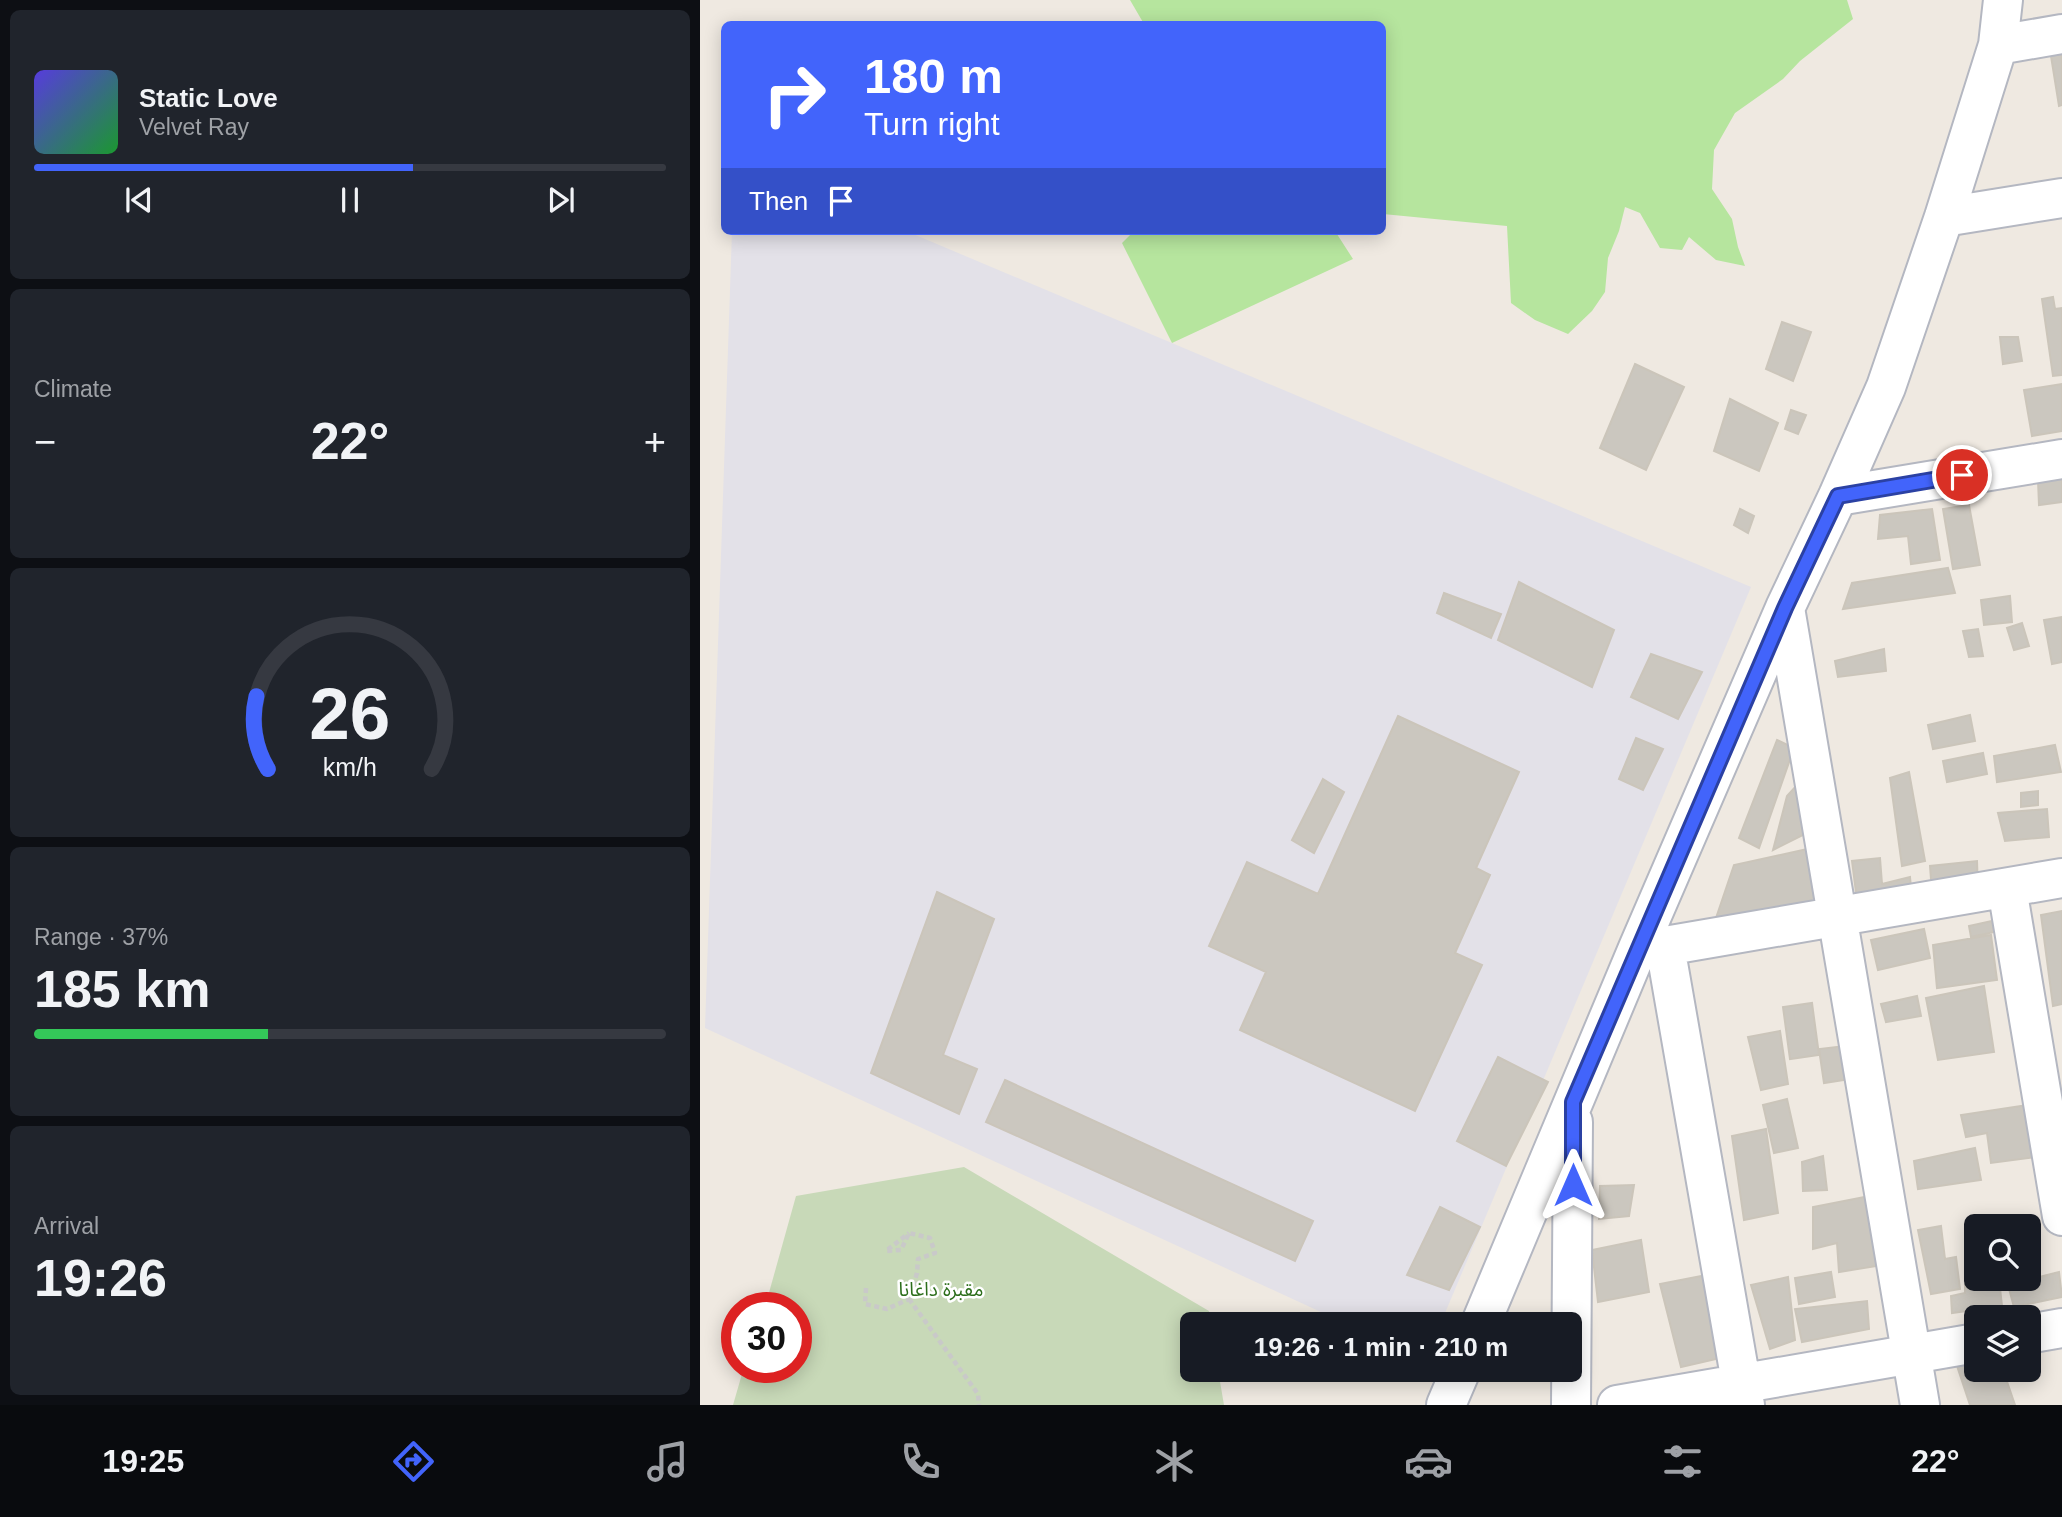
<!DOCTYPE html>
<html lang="en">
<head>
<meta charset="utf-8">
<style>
  :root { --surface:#171b24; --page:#20242c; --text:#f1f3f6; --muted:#9ea1a6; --line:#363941; --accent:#4264fb }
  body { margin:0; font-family:Arial,"Noto Sans Arabic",sans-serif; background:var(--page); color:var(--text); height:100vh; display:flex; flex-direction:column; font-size:26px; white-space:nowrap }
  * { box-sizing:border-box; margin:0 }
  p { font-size:23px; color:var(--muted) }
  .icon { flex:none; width:38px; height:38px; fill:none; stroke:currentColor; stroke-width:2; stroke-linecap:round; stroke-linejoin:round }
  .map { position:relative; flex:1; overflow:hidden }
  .side { display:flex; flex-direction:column; gap:10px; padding:10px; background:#0d0f14; width:700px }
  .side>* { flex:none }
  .banner { position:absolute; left:21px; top:21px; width:665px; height:214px; border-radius:10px; box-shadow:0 4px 18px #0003; background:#4264fb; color:#fff; overflow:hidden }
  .fabs { position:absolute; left:1264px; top:1214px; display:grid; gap:14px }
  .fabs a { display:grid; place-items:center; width:77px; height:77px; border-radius:10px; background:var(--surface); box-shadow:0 4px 18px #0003; font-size:35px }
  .speed { position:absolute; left:21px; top:1292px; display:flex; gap:14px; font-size:35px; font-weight:700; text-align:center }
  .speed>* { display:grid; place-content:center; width:91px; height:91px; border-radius:50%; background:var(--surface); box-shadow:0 4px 18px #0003; line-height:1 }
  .speed .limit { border:10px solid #d22; background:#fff; color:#111 }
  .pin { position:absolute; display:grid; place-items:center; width:60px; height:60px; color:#fff; margin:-30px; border:4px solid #fff; border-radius:50%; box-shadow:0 2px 7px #0007 }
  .me { position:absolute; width:77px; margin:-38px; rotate:0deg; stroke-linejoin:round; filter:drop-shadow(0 0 5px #0008) }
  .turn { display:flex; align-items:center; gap:24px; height:147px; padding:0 28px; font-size:32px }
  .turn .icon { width:91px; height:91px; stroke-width:2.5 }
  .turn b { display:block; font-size:49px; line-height:60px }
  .then { display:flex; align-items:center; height:66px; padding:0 28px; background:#0003; gap:14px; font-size:26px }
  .big { font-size:52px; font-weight:600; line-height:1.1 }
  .side .card { flex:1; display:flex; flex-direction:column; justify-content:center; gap:10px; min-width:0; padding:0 24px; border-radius:10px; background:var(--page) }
  .side .dial { align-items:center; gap:0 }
  .dial svg { height:182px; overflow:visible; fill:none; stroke:var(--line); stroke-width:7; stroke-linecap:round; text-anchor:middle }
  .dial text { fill:var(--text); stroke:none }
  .song { display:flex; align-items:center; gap:21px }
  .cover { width:84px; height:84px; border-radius:10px; background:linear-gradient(135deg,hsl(250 70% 55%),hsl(130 70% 35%)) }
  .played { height:7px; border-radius:4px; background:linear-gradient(90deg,var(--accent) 60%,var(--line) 60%) }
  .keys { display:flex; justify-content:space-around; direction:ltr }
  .heat { display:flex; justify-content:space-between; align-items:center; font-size:38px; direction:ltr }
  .charge { height:10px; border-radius:5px; background:linear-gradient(90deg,#34c759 37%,var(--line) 0) }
  .trip { position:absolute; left:480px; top:1312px; width:402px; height:70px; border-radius:10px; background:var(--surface); box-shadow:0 4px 18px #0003; font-weight:600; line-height:70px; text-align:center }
  .tab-bar { display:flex; height:112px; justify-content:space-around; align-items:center; background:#090b0e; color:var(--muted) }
  .tab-bar .icon { width:49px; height:49px }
  .tab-bar .current { color:var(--accent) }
  .tab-bar b { font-size:32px; color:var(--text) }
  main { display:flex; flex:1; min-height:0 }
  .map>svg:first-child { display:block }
</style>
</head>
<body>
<main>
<section class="side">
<div class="card">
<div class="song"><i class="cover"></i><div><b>Static Love</b><p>Velvet Ray</p></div></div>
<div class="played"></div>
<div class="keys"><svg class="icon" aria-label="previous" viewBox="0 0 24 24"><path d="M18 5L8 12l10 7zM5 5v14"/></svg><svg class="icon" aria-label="pause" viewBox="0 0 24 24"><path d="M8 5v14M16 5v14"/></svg><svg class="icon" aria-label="next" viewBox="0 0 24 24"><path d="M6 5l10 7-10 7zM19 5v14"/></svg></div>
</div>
<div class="card"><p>Climate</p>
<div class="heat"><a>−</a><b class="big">22°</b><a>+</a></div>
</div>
<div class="card dial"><svg viewBox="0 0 100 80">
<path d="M14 69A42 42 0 1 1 86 69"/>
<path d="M14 69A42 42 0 0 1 9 37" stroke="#4264fb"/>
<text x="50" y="56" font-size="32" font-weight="700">26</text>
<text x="50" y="72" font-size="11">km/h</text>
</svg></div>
<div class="card"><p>Range · 37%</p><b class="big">185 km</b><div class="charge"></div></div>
<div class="card"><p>Arrival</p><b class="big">19:26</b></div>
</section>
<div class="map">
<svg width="1362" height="1405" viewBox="0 0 1362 1405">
  <rect width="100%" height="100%" fill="#efe9e1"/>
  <path fill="#e3e1e8" d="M32,231H206L1051,587L740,1325H649L5,1028Z"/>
  <path fill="#b6e59e" d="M430,0H1147L1153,19L1100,61L1083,79L1035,113L1014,150L1012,189L1032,219L1038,247L1045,266L1016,260L989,237L982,250L960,248L940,213L925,207L919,231L908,258L905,292L892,311L868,334L835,320L811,303L807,226L683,214L682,24H444Z
    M434,231H635L653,259L472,343L422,243Z"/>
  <path fill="#c8d9b8" d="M264,1167L509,1311L511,1325H492V1370H518L524,1405H33L44,1367H96V1307H65L96,1196Z"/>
  <path fill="#cbc7bf" stroke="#cbc5ba" stroke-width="2" d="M1362,54V105L1359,106L1351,56Z
    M1353,297L1355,309L1362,308V375L1353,376L1342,299Z
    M1082,322L1111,332L1093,381L1066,369Z
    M1300,337H1318L1322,361L1303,364Z
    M935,364L984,387L946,470L900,448Z
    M1362,384V431L1332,436L1324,390Z
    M1030,399L1078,423L1059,471L1014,451Z
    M1091,410L1106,415L1098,434L1085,429Z
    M1362,476V502L1339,505L1338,480Z
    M1269,505L1280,565L1253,569L1243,509Z
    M1040,509L1054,516L1048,533L1034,525Z
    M1232,509L1240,560L1211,564L1208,536L1178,539L1180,515Z
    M1248,568L1255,593L1143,609L1152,583Z
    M819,582L914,630L892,687L798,640Z
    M744,593L801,614L791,638L737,613Z
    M1310,596L1312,622L1284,625L1281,600Z
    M1362,617V662L1352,664L1344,620Z
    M1322,623L1329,646L1314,650L1307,628Z
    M1278,629L1283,656L1269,657L1263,631Z
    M1184,649L1186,671L1138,677L1135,661Z
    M951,654L1002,672L978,719L931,697Z
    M1270,715L1275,741L1233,749L1228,725Z
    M698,716L819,772L776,868L790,875L755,953L782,965L715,1111L540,1030L566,972L509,946L547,862L618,894Z
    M936,738L963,749L943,790L919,779Z
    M1077,740L1094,748L1059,848L1039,838Z
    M1355,745L1361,772L1297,782L1294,756Z
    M1283,753L1287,774L1247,782L1243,761Z
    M1209,772L1225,861L1202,866L1190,778Z
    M623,779L644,792L614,853L592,840Z
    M1098,784L1105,834L1073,850L1087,796Z
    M1338,791V805L1321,807V793Z
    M1347,809L1349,837L1305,841L1298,813Z
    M1112,848L1123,904L1014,924L1034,865Z
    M1180,858L1182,884L1210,877L1212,898L1158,908L1152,861Z
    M1277,861L1278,889L1232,893L1230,866Z
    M237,892L294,919L243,1055L277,1069L259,1114L171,1073Z
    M1362,911V1004L1353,1006L1341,915Z
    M1292,921L1294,932L1271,937L1269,926Z
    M1224,929L1230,958L1178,970L1171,940Z
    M1291,935L1297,980L1237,988L1233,945Z
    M1284,986L1294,1052L1238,1060L1226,998Z
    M1217,996L1221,1016L1186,1022L1181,1004Z
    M1112,1003L1119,1055L1090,1059L1083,1007Z
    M1080,1031L1088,1084L1061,1090L1048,1037Z
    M1153,1045L1157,1078L1124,1083L1119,1049Z
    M798,1057L848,1082L806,1166L757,1141Z
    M305,1080L613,1221L595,1261L286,1122Z
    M1087,1099L1098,1148L1074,1153L1063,1105Z
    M1334,1104L1343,1156L1291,1163L1287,1133L1266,1137L1261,1115Z
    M1066,1129L1078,1213L1044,1220L1032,1136Z
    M1275,1148L1281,1180L1218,1189L1214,1161Z
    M1123,1156L1127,1190L1103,1191L1102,1162Z
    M934,1185L929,1216L899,1219L900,1186Z
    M1175,1195L1189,1264L1139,1272L1137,1243L1113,1249V1207Z
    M740,1207L780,1227L749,1290L707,1275Z
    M1241,1226L1245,1259L1256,1257L1260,1289L1231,1294L1218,1230Z
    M941,1240L949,1292L898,1302L892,1250Z
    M1131,1272L1135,1297L1099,1304L1095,1278Z
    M1359,1272L1362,1297L1314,1307L1308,1285Z
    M1017,1273L1029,1356L981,1367L960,1284Z
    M1088,1277L1095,1340L1070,1349L1051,1285Z
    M1299,1279L1302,1306L1252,1313L1251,1296L1265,1293V1284Z
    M1167,1301L1169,1329L1102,1342L1095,1309Z
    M1276,1360V1370H1303L1315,1405H1270L1257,1366Z
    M816,1370H843L839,1380Z"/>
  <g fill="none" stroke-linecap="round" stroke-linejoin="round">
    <defs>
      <path id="minor" d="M1298,45L1362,34
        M1244,217L1362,198
        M1138,496L1362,459
        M1085,608L1220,1405
        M1307,888L1362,1216
        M965,946L1045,1405
        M939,947L965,946L1362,878
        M780,1325L938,948L1085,608L1138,496L1186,387L1244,217L1298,45L1303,0
        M1328,1334L1362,1328
        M746,1405L761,1370
        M871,1405L873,1122
        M917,1405L1276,1343"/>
    </defs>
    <use href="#minor" stroke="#b4b7c1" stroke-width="42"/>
    <path stroke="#c9c9c9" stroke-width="4.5" stroke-dasharray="5 3.5" stroke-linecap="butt" d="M166,1288L165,1304L187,1309L209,1299L217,1273L218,1259L235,1253L230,1238L209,1233L201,1250L186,1251L209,1233
      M209,1299L278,1394L279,1405"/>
    <use href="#minor" stroke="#fff" stroke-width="38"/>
  </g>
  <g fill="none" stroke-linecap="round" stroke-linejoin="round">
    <defs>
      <path id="route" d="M873,1185V1102L1085,608L1138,496L1262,475"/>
    </defs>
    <use href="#route" stroke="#2b41a3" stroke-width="18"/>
    <use href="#route" stroke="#4264fb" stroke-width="12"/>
  </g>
  <g text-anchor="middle" stroke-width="5" stroke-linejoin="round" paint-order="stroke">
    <g font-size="19" fill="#2c6e1b" stroke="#fff">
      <text x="241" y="1296">مقبرة داغانا</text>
    </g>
  </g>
</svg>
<div class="fabs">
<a><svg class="icon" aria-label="search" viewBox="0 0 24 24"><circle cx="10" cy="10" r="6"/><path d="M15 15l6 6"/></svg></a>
<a><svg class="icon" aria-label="layers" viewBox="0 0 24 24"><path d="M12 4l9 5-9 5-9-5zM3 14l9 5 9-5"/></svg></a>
</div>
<div class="speed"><div class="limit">30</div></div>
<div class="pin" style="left:1262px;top:475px;background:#d93025"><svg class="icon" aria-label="arrive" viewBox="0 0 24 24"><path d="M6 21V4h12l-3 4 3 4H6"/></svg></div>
<svg class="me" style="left:873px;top:1185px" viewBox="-20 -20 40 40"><path d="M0-17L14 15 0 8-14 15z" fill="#4264fb" stroke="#fff" stroke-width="4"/></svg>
<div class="trip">19:26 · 1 min · 210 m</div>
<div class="banner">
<div class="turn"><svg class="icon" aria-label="right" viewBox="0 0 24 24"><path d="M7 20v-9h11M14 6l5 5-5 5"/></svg><div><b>180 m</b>Turn right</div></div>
<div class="then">Then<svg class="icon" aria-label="arrive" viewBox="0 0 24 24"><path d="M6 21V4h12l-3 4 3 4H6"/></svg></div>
</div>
</div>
</main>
<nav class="tab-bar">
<b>19:25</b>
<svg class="icon current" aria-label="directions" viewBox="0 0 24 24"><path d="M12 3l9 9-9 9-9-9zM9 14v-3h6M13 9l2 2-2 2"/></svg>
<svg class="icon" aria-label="music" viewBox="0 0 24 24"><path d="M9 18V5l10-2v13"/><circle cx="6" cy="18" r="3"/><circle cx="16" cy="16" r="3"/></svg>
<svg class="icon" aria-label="phone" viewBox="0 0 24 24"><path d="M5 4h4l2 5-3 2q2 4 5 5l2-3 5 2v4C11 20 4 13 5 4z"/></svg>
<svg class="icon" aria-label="climate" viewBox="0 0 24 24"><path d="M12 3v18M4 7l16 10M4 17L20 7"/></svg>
<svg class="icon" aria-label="car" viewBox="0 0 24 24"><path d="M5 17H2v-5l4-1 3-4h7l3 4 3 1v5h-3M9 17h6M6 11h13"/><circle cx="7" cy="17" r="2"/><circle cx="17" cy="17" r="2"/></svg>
<svg class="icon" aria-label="filters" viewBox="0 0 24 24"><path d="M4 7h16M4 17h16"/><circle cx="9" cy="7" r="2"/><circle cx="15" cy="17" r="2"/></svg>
<b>22°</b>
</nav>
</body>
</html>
